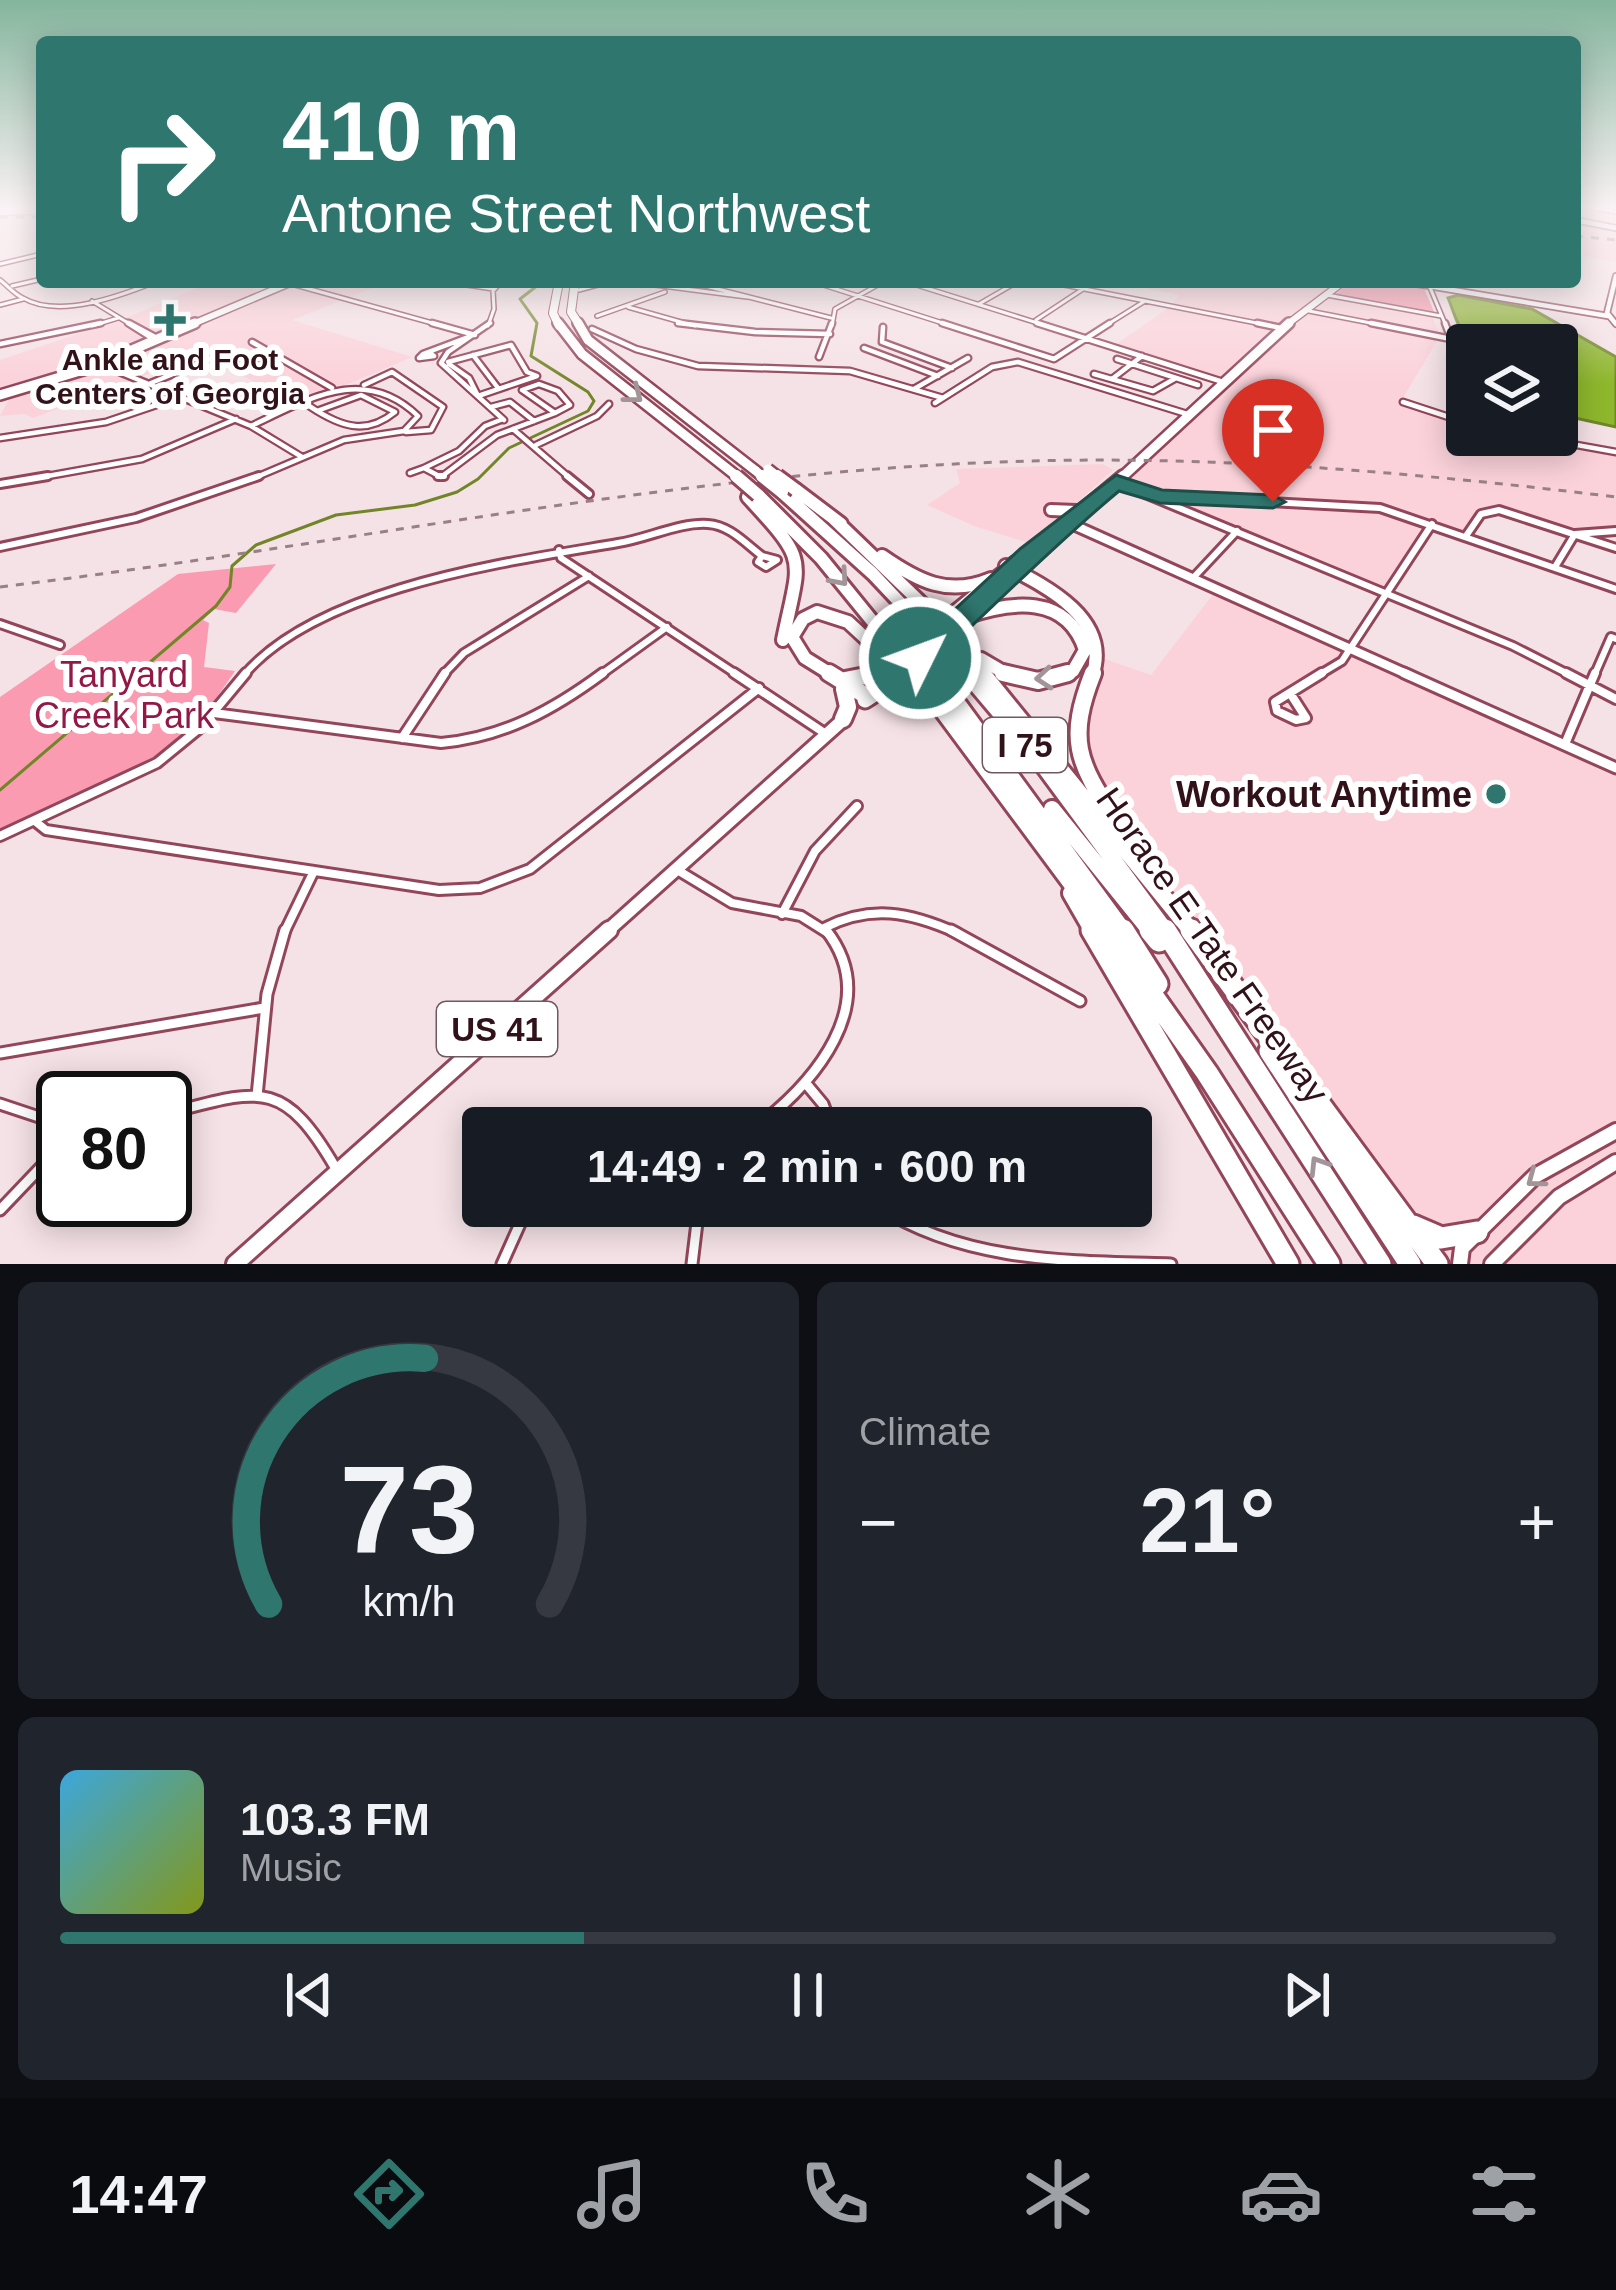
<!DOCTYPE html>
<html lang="en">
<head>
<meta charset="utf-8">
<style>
  :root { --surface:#171b24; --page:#20242c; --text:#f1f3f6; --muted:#9ea1a6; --line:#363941; --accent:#2f766e }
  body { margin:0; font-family:Arial,sans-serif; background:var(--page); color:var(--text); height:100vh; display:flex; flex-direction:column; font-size:45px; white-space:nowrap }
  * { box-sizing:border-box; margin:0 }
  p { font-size:39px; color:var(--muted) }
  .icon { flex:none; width:66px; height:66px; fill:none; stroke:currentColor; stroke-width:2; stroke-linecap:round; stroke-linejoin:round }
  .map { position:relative; height:1264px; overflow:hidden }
  .details { display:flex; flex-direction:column; gap:18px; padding:18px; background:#0d0f14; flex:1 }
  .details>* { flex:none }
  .top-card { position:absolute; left:36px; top:36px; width:1545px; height:252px; border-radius:12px; box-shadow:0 6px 30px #0003; background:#2f766e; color:#fff; overflow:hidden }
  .controls { position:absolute; left:1446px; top:324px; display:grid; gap:24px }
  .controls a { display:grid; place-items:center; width:132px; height:132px; border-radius:12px; background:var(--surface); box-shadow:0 6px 30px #0003; font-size:60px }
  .speed { position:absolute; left:36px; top:1071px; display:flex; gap:24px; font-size:60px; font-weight:700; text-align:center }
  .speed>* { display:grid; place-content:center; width:156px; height:156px; border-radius:50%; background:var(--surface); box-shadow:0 6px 30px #0003; line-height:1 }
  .speed .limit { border:6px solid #111; border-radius:18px; background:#fff; color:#111 }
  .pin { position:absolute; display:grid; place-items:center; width:102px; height:102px; color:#fff; margin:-123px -51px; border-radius:50% 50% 50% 0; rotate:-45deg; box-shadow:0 0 12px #0007 }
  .pin .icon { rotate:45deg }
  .me { position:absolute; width:132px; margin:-66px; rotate:48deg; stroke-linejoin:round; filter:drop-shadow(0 0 9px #0008) }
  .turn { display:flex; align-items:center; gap:42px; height:252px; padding:0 48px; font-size:54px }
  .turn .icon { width:156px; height:156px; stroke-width:2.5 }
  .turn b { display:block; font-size:84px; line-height:102px }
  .big { font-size:90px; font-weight:700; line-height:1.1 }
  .details .tile { flex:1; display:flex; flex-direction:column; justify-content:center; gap:18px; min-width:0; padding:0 42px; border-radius:18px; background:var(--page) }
  .details .dial { align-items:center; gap:0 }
  .dial svg { height:312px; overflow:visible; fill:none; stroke:var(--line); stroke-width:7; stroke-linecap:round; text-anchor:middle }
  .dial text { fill:var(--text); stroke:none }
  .song { display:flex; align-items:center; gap:36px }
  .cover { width:144px; height:144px; border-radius:18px; background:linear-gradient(135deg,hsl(200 70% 55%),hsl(70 70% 35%)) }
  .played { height:12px; border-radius:6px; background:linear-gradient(90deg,var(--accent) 35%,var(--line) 35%) }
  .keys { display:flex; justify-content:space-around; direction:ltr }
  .heat { display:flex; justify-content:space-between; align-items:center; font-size:66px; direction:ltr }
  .details .tiles { flex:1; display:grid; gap:18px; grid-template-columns:1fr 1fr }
  .tile:last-child { grid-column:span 2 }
  .trip { position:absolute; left:462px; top:1107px; width:690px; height:120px; border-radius:12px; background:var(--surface); box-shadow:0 6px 30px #0003; font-weight:700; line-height:120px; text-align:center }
  .tab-bar { display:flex; height:192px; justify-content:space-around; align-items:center; background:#090b0e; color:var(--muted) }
  .tab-bar .icon { width:84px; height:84px }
  .tab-bar .selected { color:var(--accent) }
  .tab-bar b { font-size:54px; color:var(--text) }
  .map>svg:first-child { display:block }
</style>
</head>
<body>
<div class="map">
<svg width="1616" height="1264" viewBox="0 0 1616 1264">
  <rect width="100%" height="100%" fill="#f5e2e6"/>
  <path fill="#fbd2da" d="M1575,207H1616V262L1575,254Z
    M211,282H242L258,291L283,282H387L292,320L412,357L301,404L198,355L33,418L25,414L0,416L12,394L0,392V360L123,319Z
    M1116,282L1420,285L1440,336L1400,403L1467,423V435H1524L1616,450V532L1573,535L1484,510L1461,533L1426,521L1385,588L1123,483L1233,383L1115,345L1171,306L1179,295Z
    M1103,464L1113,470L1032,544L974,526L927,505L960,483L956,469Z
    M1217,589L1616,770V1264H1451L1116,819L1074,728L1096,656L1151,675Z"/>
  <path fill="#fa9bb1" d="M1350,282L1423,286L1435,314L1334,296Z
    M276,564L236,613L214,609L203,620L209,623L204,667L235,671C217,697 200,723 176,743C127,784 56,803 0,833V697L178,574Z"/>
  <path fill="#8eb72d" stroke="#728527" stroke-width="3" d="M1458,295L1532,309L1616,357V427L1557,414V345C1532,345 1486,353 1466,335C1457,327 1453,309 1448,298Z"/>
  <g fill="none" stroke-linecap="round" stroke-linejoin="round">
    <path stroke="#728527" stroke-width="3" d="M0,790L216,606L230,587L232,566L256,545L336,515L415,505L457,492L478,479L509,448L588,411L594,401L588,392L531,356L537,323L520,299L542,282"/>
    <defs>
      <path id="minor-far4" d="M1589,207L1616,212
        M0,264L42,254
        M0,280C8,286 14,294 23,298C59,319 120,296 155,282
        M447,282L493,289
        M632,282L747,297
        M690,282L831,318
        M814,282L952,326
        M907,282L1047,326
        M1049,282L1272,326
        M288,283L443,326
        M1429,285L1446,326
        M12,286L42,279
        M579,290L609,282
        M1327,295L1441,316
        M92,301L133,326
        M979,304L1017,282
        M0,305L23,299
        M628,307L695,326
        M1304,310L1386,326
        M597,316L665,292
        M1036,320L1083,289
        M125,321L135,326
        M92,326L118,318
        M488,326L494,309L493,291L501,282
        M832,326L835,309L883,282
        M1105,326L1145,301"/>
      <path id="minor-far3" d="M128,323L155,340
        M129,323L155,337
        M432,323L475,335
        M490,323L448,352L441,363L504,420
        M678,323L755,332L830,334
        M942,323L1054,359L1110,323
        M1037,323L1223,382
        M1257,323L1281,328
        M1371,323L1451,339L1445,323
        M883,327L882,342L952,368
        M592,329L636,349L698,366L850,371L943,398
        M252,342L332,388
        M0,344L101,323
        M864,348L938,376
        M429,352L434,356L419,358L423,354L471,336
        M473,355L498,388
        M819,357L832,323
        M1117,359L1198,385
        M448,362L511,345L527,372L537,376L478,396
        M242,363L271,353
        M100,364L251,426L302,457
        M449,364L469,378L478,396
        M1094,374L1153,391L1176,378
        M1112,379L1142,356
        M151,383L229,351L250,361
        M539,384L558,391L570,405L555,413L522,390Z
        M364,385L392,372L443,407L431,430L406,432
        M914,389L968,358
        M361,395L395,412C368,434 345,428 317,411Z
        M303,402L317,411
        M1403,402L1467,423
        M935,403L992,367L1018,362L1187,414
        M491,407L510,402L534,421
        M503,419L485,426L459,451L424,468L441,477L497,435L555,413
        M251,426C309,399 364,364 418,416L404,431L344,440L252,479
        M513,429L571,479
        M1521,435L1616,452
        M0,438L106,422L180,397
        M536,445L597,416L609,404
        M410,473L424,468
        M31,479L142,459L236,419"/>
      <path id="minor-far2" d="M438,476H444
        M567,476L589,494
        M1116,482L1513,646L1572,676
        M0,484L48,476
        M1156,496L1380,508L1616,589
        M1466,536L1481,514L1499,510L1616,548
        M0,547L136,518L259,476
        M559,550L561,558L739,676
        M762,556L777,560L766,567L758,562Z
        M1555,567L1575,534L1616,531
        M1194,577L1237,531
        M0,624L60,645
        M243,676C318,587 508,562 618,543C647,539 679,522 708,524C729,525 745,543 762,556
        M442,676L464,653L589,576
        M599,676L667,627
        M1317,676L1342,661L1432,524
        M1594,676L1611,637L1616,639"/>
      <path id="minor-far1" d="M734,673L826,734
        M1566,673L1616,699
        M1290,693L1306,718L1296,720L1277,711L1275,702L1322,673
        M214,713L441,743C504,737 553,710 603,673
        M402,738L445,673
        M1565,744L1595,673
        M36,822L46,830L439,890L480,888L530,869L759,688
        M0,836L157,763L201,727L246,673
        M679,871L732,903L801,916L828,933
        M782,914L815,851L857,806
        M824,928C871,904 910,912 957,933
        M284,933L314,871"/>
      <path id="minor" d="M951,930L1080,1001
        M0,1053L264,1008
        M808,1086L823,1104L832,1128
        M257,1096L267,994L285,930
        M0,1104L63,1125
        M165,1114C258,1090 282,1076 335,1167
        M606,1128H642
        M755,1128C813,1084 884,1004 826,930
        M877,1206C965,1263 1069,1261 1171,1264
        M0,1210L63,1144
        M502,1264L528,1206
        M692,1264L699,1206"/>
      <path id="tertiary-far2" d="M1575,220L1616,228
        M1405,282L1608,316"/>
      <path id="tertiary-far1" d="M1067,522L1411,676"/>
      <path id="tertiary" d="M1404,673L1616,768"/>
      <path id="secondary-far1" d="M1616,276L1607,313L1616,324"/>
      <path id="secondary" d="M1460,1264L1462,1248L1535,1176L1616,1131
        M1492,1264L1559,1197L1616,1162"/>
      <path id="primary-far1" d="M605,933L844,719"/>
      <path id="primary" d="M235,1264L609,930"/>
      <path id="trunk-far3" d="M188,326L292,282
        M1285,326L1343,282"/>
      <path id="trunk-far2" d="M0,395L90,368L195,323
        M1120,479L1289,323"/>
      <path id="trunk-far1" d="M1051,510L1076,511
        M951,614L1015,562
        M966,616L1029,554L1123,476"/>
      <path id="trunk" d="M865,700L896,680"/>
      <path id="motorway-far4" d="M0,211L42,210
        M575,282L571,312L580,326
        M559,326L553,313L559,282"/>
      <path id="motorway-far3" d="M558,323L582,354L734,474
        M578,323L588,340L756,471"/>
      <path id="motorway-far2" d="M796,490L841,524
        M782,492L873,574L969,676
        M758,495L821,558L917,676
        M748,497C810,564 800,556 783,640
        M834,519L947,628
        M882,556C918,581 948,597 991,579
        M1006,566C1048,587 1112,620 1092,676
        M965,617C1012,601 1067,594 1085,650L1073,671L1062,676
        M941,623L985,676
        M923,640L924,659L937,676
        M981,659L1010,676
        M834,676L805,658L792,637L803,619L817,612L848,622L902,672
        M875,676L891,669"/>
      <path id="motorway-far1" d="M829,673L868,697
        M915,673L1108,933
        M935,673L1125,933
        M967,673L1036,755L1167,933
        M982,673L1193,933
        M1003,673L1038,681L1068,673
        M1093,673C1067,739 1077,762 1115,819
        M845,680L881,673
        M843,719L848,707L844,689
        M1052,809L1152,933
        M1071,893L1094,933"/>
      <path id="motorway" d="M1092,930L1288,1264
        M1106,930L1207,1073L1329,1264
        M1123,930L1157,984
        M1150,930L1159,941
        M1165,930L1380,1264
        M1191,930L1437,1264
        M1270,1051L1410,1264
        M1413,1226L1441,1238L1477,1232"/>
    </defs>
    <use href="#minor-far4" stroke="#93465a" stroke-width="6"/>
    <use href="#minor-far3" stroke="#93465a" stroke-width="9"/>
    <use href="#minor-far2" stroke="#93465a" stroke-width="12"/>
    <use href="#minor-far1" stroke="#93465a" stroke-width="14"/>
    <use href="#minor" stroke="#93465a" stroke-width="15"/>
    <use href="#tertiary-far2" stroke="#93465a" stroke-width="8"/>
    <use href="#tertiary-far1" stroke="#93465a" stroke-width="14"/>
    <use href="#tertiary" stroke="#93465a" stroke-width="15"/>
    <use href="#secondary-far1" stroke="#93465a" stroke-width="8"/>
    <use href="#secondary" stroke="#93465a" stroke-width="20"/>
    <use href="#primary-far1" stroke="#93465a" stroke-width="18"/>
    <use href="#primary" stroke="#93465a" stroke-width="22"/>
    <use href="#trunk-far3" stroke="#93465a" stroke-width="9"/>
    <use href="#trunk-far2" stroke="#93465a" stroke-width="14"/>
    <use href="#trunk-far1" stroke="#93465a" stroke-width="16"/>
    <use href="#trunk" stroke="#93465a" stroke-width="21"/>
    <use href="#motorway-far4" stroke="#93465a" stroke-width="10"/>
    <use href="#motorway-far3" stroke="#93465a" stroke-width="14"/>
    <use href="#motorway-far2" stroke="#93465a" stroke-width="18"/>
    <use href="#motorway-far1" stroke="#93465a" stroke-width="22"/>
    <use href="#motorway" stroke="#93465a" stroke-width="27"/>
    <use href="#minor-far4" stroke="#fff" stroke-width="3"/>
    <use href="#minor-far3" stroke="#fff" stroke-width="4.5"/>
    <use href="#minor-far2" stroke="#fff" stroke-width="6"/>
    <use href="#minor-far1" stroke="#fff" stroke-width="8"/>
    <use href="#minor" stroke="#fff" stroke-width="9"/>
    <use href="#tertiary-far2" stroke="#fff" stroke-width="4.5"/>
    <use href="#tertiary-far1" stroke="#fff" stroke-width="8"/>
    <use href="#tertiary" stroke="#fff" stroke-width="9"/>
    <use href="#secondary-far1" stroke="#fff" stroke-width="4.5"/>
    <use href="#secondary" stroke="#fff" stroke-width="14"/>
    <use href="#primary-far1" stroke="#fff" stroke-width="12"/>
    <use href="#primary" stroke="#fff" stroke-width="16"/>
    <use href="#trunk-far3" stroke="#fff" stroke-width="6"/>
    <use href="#trunk-far2" stroke="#fff" stroke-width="9"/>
    <use href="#trunk-far1" stroke="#fff" stroke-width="10"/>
    <use href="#trunk" stroke="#fff" stroke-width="15"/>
    <use href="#motorway-far4" stroke="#fff" stroke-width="8"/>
    <use href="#motorway-far3" stroke="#fff" stroke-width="9"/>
    <use href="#motorway-far2" stroke="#fff" stroke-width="12"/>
    <use href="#motorway-far1" stroke="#fff" stroke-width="16"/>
    <use href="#motorway" stroke="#fff" stroke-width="21"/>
    <path stroke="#998086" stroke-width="3" stroke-dasharray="8 8" stroke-linecap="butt" d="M0,217H42
      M1575,236L1616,240
      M0,587C333,547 665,474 1000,462C1206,454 1411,472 1616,497"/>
    <defs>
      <path id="trunk-bridge" d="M923,640L951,614
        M927,651L965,617
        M891,669L904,656"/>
      <path id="motorway-bridge-far2" d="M768,469L781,479
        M756,471L765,479
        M734,474L739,479"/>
      <path id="motorway-bridge-far1" d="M736,476L758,495
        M762,476L782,492
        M777,476L796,490
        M902,676L919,666L931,669"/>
      <path id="motorway-bridge" d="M896,680L907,673"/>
    </defs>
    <use href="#trunk-bridge" stroke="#93465a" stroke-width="16" stroke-linecap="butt"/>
    <use href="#motorway-bridge-far2" stroke="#93465a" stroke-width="14" stroke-linecap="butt"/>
    <use href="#motorway-bridge-far1" stroke="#93465a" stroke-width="18" stroke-linecap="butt"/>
    <use href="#motorway-bridge" stroke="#93465a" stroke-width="22" stroke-linecap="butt"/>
    <use href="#trunk-bridge" stroke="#fff" stroke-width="10"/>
    <use href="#motorway-bridge-far2" stroke="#fff" stroke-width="9"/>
    <use href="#motorway-bridge-far1" stroke="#fff" stroke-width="12"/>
    <use href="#motorway-bridge" stroke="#fff" stroke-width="16"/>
  </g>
  <defs><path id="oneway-chevron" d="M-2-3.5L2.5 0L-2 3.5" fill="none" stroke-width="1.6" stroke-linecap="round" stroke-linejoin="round" transform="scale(3)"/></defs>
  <g stroke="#a29498">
    <use href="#oneway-chevron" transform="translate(634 395) rotate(38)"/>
    <use href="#oneway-chevron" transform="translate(840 578) rotate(49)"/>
    <use href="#oneway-chevron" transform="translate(1044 678) rotate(175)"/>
    <use href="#oneway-chevron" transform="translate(1318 1165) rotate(-122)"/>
    <use href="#oneway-chevron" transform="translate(1535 1179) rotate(143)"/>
  </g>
  <linearGradient id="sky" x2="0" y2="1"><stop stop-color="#84b59d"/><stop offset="0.54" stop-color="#faf2f4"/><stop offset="1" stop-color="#faf2f4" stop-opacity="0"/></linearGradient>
  <rect width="1616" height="384" fill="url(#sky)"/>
  <path fill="#2f766e" stroke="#1f4d48" stroke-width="3" d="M1116,475L1162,490L1273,495L1285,502L1273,508L1160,503L1119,491C1053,546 994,606 930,665H910L906,658L910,651L1020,549Z"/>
  <g fill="#2f766e" stroke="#fff" stroke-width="4.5">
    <path d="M164 302h12v12h12v12h-12v12h-12v-12h-12v-12h12z"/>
    <circle cx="1496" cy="794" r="12"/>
  </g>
  <g text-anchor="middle" stroke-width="12" stroke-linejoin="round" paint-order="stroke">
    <g font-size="30" font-weight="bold" fill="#31111a" stroke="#fff">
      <text x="170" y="370">Ankle and Foot<tspan x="170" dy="34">Centers of Georgia</tspan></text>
    </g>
    <g fill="#fff" stroke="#6f585f" stroke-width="3">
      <rect x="983" y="718" width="84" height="54" rx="9"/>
      <rect x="437" y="1002" width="120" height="54" rx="9"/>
    </g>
    <g font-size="33" font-weight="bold" fill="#31111a">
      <text x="1025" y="757">I 75</text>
      <text x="497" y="1041">US 41</text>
    </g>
    <g font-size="36" fill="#921946" stroke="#fff">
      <text x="124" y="687">Tanyard<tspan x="124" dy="41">Creek Park</tspan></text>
    </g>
    <g font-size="36" font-weight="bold" fill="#31111a" stroke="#fff" text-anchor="end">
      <text x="1472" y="807">Workout Anytime</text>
    </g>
    <g font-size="36" fill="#31111a" stroke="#fff">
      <text transform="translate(1213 945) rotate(55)" y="13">Horace E Tate Freeway</text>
    </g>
  </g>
</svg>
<div class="controls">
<a><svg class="icon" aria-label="layers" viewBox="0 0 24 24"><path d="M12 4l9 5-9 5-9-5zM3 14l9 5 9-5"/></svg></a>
</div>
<div class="speed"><div class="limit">80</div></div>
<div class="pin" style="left:1273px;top:502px;background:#d93025"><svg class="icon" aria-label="arrive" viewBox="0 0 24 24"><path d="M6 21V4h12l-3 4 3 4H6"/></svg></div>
<svg class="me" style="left:920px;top:658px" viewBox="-20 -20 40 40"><circle r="17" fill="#2f766e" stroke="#fff" stroke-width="3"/><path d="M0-11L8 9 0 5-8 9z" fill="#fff"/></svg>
<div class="trip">14:49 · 2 min · 600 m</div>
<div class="top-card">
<div class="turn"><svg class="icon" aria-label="right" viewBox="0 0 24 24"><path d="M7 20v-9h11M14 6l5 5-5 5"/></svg><div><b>410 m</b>Antone Street Northwest</div></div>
</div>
</div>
<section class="details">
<div class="tiles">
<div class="tile dial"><svg viewBox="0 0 100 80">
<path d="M14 69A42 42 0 1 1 86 69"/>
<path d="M14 69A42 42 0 0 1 54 6" stroke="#2f766e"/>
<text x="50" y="56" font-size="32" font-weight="700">73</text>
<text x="50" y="72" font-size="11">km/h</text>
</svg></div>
<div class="tile"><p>Climate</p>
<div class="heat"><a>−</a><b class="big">21°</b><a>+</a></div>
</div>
<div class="tile">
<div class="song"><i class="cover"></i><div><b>103.3 FM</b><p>Music</p></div></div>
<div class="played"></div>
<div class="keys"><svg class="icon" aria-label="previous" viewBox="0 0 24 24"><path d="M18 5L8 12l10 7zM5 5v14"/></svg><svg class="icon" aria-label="pause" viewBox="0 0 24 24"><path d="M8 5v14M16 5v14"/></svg><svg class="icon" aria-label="next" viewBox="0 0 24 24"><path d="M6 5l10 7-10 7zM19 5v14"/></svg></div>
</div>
</div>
</section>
<nav class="tab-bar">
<b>14:47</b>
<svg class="icon selected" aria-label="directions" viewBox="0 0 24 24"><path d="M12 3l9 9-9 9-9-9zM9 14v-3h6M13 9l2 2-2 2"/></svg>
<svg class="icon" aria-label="music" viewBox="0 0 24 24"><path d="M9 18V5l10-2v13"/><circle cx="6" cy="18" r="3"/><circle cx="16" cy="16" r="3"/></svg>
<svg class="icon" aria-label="phone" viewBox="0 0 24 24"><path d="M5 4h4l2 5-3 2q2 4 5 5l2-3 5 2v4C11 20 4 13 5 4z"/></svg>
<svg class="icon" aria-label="climate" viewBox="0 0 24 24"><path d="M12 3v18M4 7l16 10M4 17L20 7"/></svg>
<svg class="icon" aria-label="car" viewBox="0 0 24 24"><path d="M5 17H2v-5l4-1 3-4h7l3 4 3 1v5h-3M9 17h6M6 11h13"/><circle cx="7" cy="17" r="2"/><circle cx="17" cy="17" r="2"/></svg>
<svg class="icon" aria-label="filters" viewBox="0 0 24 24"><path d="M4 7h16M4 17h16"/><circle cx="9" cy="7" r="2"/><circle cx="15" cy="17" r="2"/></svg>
</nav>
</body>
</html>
